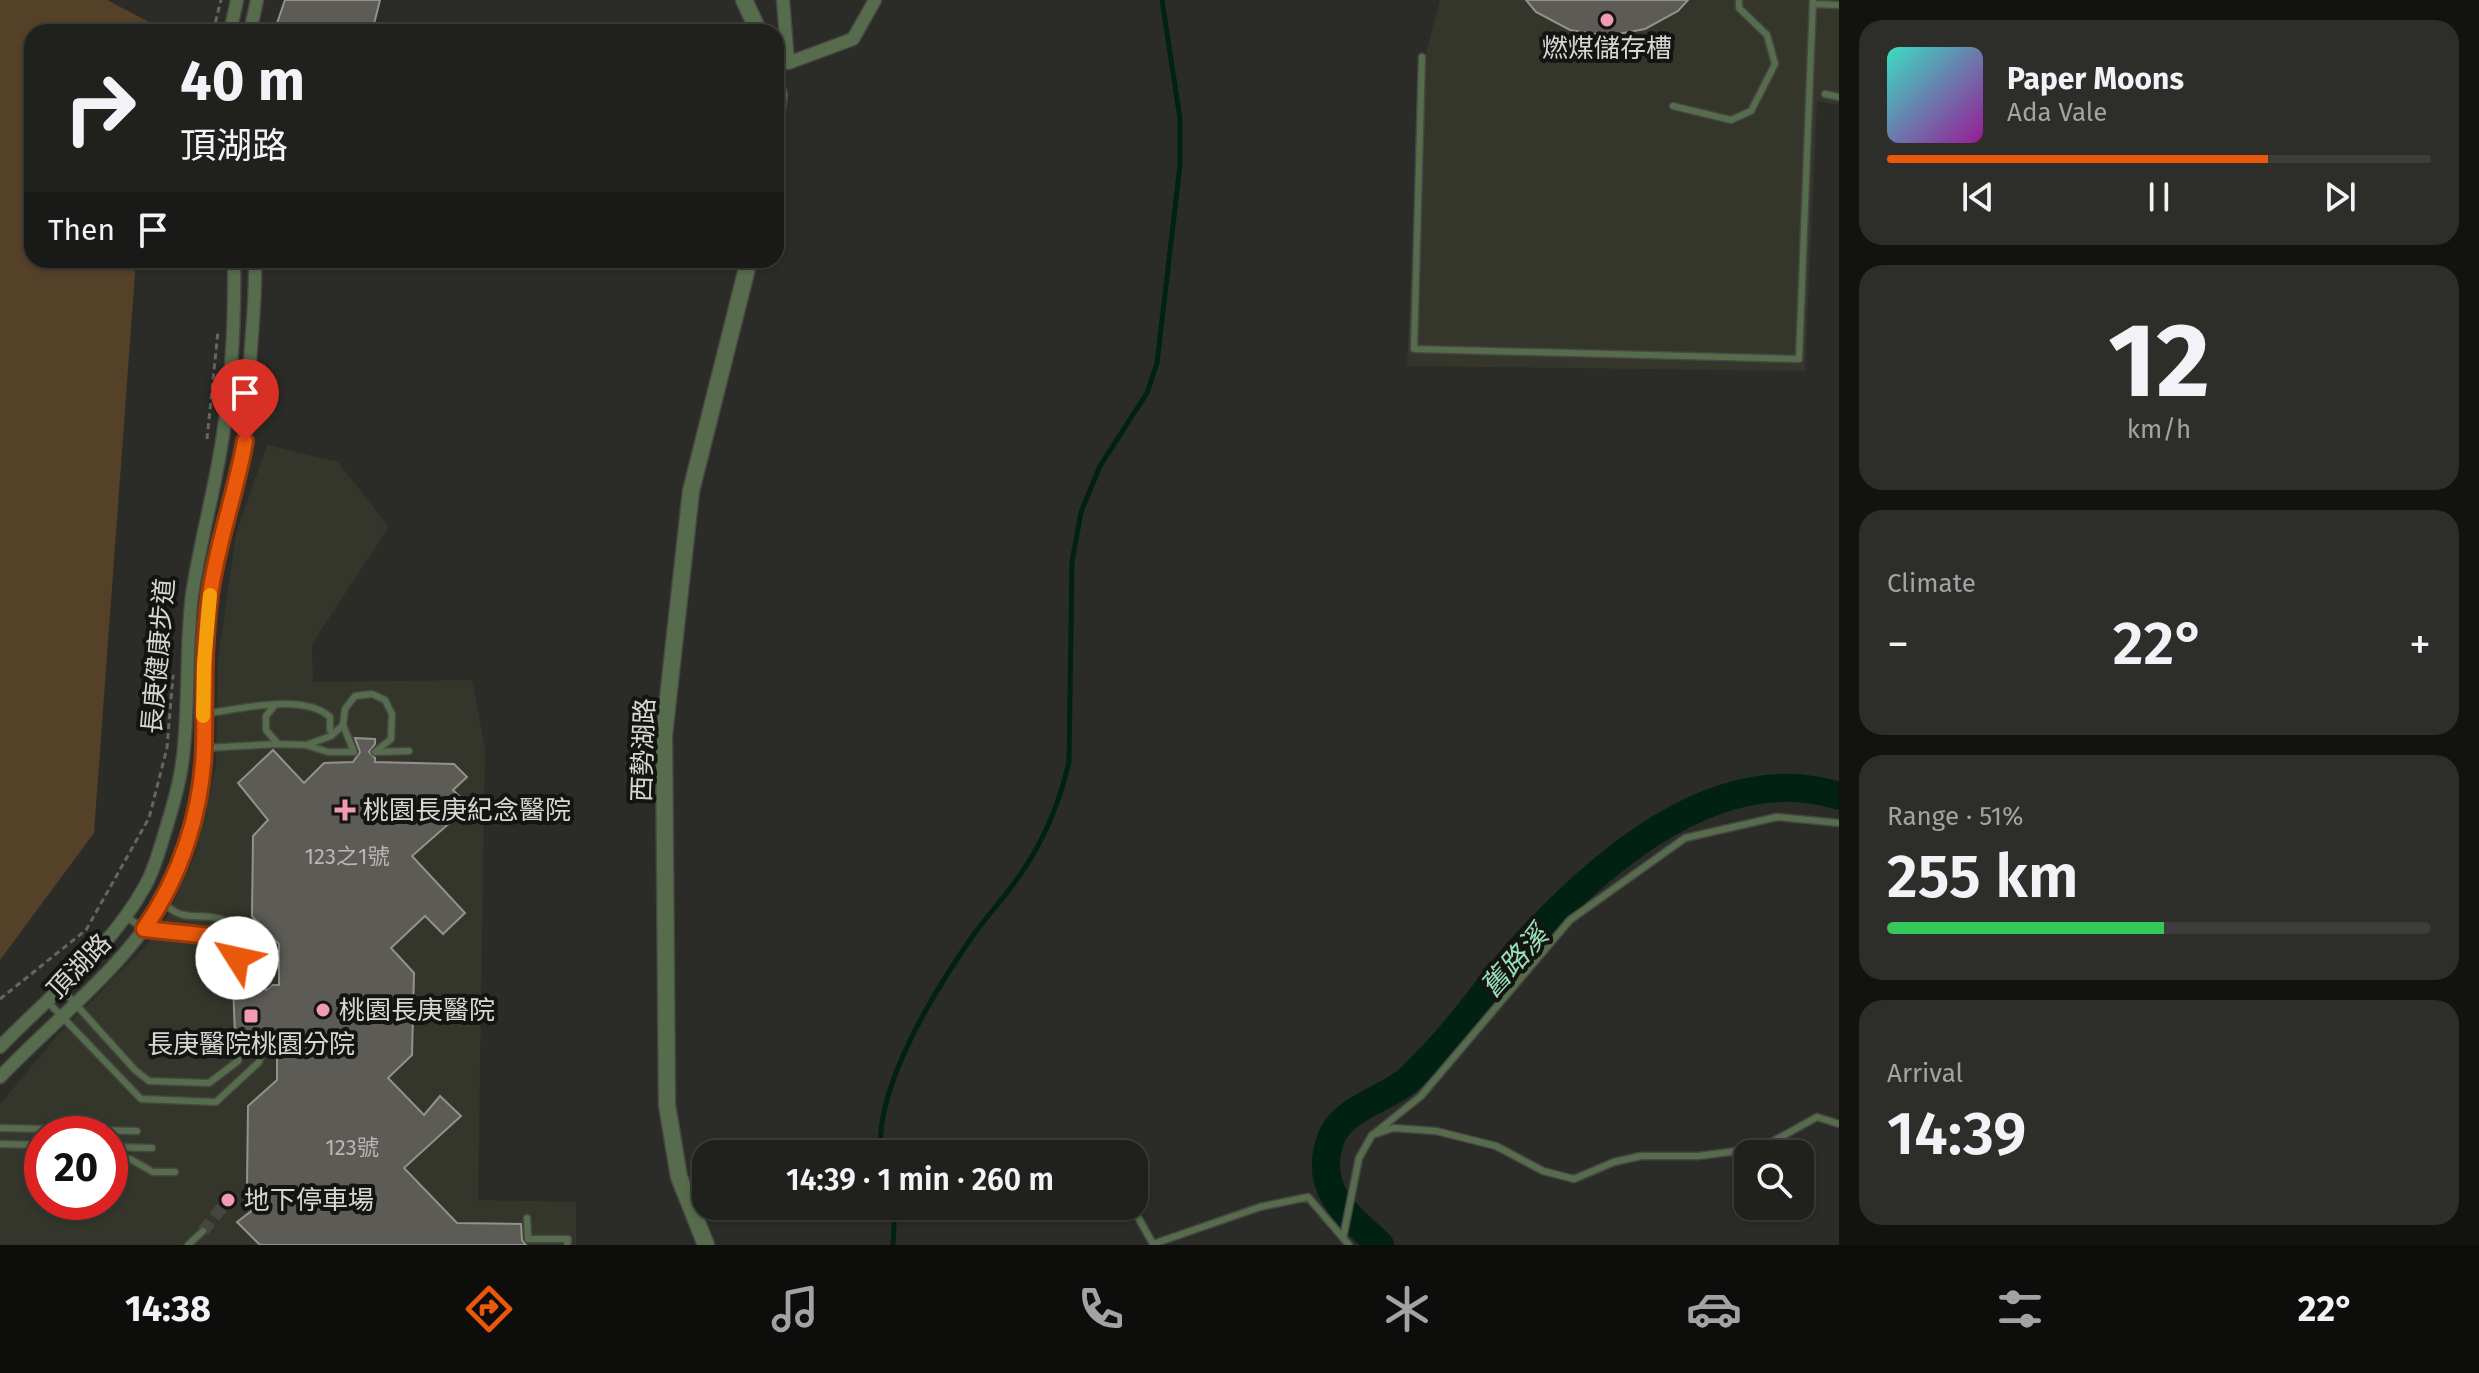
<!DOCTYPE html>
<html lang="en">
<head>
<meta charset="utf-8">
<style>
  :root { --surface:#20211d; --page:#2d2e2a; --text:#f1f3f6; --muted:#a2a3a4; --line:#3d3e3b; --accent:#ea580c }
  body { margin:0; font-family:"Fira Sans","Noto Sans TC",sans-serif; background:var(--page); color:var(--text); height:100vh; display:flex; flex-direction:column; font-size:30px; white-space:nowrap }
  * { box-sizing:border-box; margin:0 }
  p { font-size:26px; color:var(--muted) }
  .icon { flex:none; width:44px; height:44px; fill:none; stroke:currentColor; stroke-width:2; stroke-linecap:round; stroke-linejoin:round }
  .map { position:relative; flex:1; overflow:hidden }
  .drawer { display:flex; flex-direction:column; gap:20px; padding:20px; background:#121210; width:640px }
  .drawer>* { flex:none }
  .guide { position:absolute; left:24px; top:24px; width:760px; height:244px; border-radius:24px; box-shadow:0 2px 6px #0004,0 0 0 2px var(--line); background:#20211d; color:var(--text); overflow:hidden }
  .controls { position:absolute; left:1734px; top:1140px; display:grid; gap:16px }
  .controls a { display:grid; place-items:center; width:80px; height:80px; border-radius:16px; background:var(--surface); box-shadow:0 2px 6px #0004,0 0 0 2px var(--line); font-size:40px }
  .speed { position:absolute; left:24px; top:1116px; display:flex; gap:16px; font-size:40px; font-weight:700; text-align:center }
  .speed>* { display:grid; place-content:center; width:104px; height:104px; border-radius:50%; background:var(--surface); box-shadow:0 2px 6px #0004,0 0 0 2px var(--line); line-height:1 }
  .speed .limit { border:12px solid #d22; background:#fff; color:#111 }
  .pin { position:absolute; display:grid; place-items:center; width:68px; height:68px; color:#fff; margin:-82px -34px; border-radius:50% 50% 50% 0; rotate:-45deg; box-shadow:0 0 8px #0007 }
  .pin .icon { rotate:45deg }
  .me { position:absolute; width:88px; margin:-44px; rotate:305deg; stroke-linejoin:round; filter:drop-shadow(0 0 6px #0008) }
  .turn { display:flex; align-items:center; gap:28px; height:168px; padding:0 24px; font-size:36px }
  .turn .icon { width:104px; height:104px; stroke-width:2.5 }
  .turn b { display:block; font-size:56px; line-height:68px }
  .then { display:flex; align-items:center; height:76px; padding:0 24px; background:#0003; gap:16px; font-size:30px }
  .big { font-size:60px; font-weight:600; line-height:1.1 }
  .drawer .card { flex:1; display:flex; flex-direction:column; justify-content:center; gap:12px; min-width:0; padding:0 28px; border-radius:24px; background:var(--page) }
  .drawer .dial { align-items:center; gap:0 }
  .dial b { font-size:104px; line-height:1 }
  .song { display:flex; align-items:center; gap:24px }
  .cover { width:96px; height:96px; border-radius:12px; background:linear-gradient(135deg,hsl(170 70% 55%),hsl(300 70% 35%)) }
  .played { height:8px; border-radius:4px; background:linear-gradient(90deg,var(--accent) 70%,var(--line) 70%) }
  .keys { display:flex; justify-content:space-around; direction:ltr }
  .heat { display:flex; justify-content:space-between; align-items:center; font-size:44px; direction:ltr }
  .charge { height:12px; border-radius:6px; background:linear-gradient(90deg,#34c759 51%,var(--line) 0) }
  .trip { position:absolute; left:692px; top:1140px; width:456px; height:80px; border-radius:24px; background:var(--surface); box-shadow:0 2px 6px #0004,0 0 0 2px var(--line); font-weight:600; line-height:80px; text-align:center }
  .tabs { display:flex; height:128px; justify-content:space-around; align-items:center; background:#0d0d0c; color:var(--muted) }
  .tabs .icon { width:56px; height:56px }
  .tabs .selected { color:var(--accent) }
  .tabs b { font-size:36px; color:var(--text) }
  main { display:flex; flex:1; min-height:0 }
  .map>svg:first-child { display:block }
</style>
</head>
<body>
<main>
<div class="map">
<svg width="1839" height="1245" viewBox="0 0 1839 1245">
  <rect width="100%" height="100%" fill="#2b2c27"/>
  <path fill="#34362b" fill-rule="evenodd" d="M1440,0H1839V105L1817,101L1805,371L1407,366L1420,76Z
    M267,445L338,462L389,527L312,644L313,682L472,680L485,748L478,1200L576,1202V1245H0V1104L57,1036L161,930L195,855L216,766L218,660L236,534ZM42,1134H110V1202H42Z"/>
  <path fill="#554028" d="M0,0H107L153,24V32H32V260H136L94,833L0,960Z"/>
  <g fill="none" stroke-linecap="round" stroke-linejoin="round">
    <path stroke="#012213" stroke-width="5" d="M881,1154C874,1088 935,990 972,937C988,914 1009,893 1024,869C1046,836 1060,801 1069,762L1072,562L1081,512L1100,466L1147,393L1157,363L1180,165V119L1162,0
      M891,1206L894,1223L893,1245"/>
    <path stroke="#012213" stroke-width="28" d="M1380,1245C1349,1216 1315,1192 1329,1144C1338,1109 1381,1102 1407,1081C1414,1075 1421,1067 1428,1060C1461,1027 1487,987 1518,952C1594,867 1716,757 1839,796"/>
  </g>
  <path fill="#5d5b56" stroke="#93918b" stroke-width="2" d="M285,0H380L372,32H274Z
    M1526,0H1688L1678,11L1645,29L1607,36L1570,30L1536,12Z
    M355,738L375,739V744L369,752L375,758V762L454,764L467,777L453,790L469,806L412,856L465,913L443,934L425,916L391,948L414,973L412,1055L388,1078L424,1115L440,1096L461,1116L404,1168L457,1223L521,1224L522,1240L526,1245H260L237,1222L263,1202L247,1186L248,1106L277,1080V1037L265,1033L260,1037H248L242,1032L235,1036L233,984L244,989L249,984H261L266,990L273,985H279V944L252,916L253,836L268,820L238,783L273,750L304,783L324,763L353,762L360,752Z"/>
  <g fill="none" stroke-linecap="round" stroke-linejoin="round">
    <path stroke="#454641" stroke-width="12" stroke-dasharray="12 6" stroke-linecap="butt" d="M203,1231L228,1200"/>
    <defs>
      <path id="service" d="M1813,4L1839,5
        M1422,57L1414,349L1799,359L1813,0
        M1825,94L1839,97
        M1673,106L1731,120L1751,111L1775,64L1767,35L1739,8V0
        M275,705L266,716V730L278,744
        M203,714C237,710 303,692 330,717V730
        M306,745L331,736L343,725L345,709L355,696L372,694L385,700L392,714L391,739L375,752
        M204,748L278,744L306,745L328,752H354L343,725
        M375,752L409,751
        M162,901C183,924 196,912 221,919C234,923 252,941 258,953C263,961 264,974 267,984
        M125,916L144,929L211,936L225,944L237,958L243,983
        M61,988L135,1070L149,1081L209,1083L238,1061L242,1038
        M47,1001L141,1099L216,1102L259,1062L266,1039
        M0,1128L137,1131
        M1375,1133L1421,1096L1570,920L1685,838L1777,817L1839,823
        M0,1144L42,1145
        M110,1147L152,1148
        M110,1158L130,1159L153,1172H175
        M1125,1206L1134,1210L1153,1244L1260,1207L1308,1197L1349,1245
        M527,1218L528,1239H568L567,1245
        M1343,1238L1359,1158L1372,1135L1393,1128L1436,1131L1496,1146L1543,1171L1574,1179L1614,1162L1641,1156H1698L1761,1148L1817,1117L1839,1124
        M188,1245L203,1231"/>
      <path id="minor" d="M783,0L788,63L853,39L875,0
        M230,32L237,0
        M250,32L257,0
        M0,1047C50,995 110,950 145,886C154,870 159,852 164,835C171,812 179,788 182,764C190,709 185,652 192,595C200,542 215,489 223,435C232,378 235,318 234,260
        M0,1077C56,1018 128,965 167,893C218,802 196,695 209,596C216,549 233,506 242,460C247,427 248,396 250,363C252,329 256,294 255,260"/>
      <path id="tertiary" d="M744,0L759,32
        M776,85L779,95L776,116
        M706,1245L679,1177L667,1105L664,735L691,491L749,260"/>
    </defs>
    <use href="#service" stroke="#464743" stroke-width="9"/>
    <use href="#minor" stroke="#464743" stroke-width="15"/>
    <use href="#tertiary" stroke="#464743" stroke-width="19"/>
    <path stroke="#656661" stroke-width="3" stroke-dasharray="6 4" stroke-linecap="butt" d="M213,32L221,0
      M207,439L218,331
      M0,999L86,930L149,818L167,748L173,675"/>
    <use href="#service" stroke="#566c4d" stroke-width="6"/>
    <use href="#minor" stroke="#566c4d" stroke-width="12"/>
    <use href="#tertiary" stroke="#566c4d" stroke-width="16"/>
  </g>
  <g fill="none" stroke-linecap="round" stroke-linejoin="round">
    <defs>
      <path id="route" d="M237,958L225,944L211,936L144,929C181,876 202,811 204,747C205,696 203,646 210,595C217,543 236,493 245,441"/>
    </defs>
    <use href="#route" stroke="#983908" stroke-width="20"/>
    <use href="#route" stroke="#ea580c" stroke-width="14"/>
    <path stroke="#f59e0b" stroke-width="14" d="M203,716L204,663L210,595"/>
  </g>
  <g fill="#f19ab4" stroke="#141412" stroke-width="3">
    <circle cx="1607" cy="20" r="8"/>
    <path d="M341 798h8v8h8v8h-8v8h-8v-8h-8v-8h8z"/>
    <circle cx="323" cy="1010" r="8"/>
    <rect x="243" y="1008" width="16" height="16" rx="4"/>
    <circle cx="228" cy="1200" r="8"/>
  </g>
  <g text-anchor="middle" stroke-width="8" stroke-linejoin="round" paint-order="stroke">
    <g font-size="22" fill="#b8b7b4">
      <text x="347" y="864">123之1號</text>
      <text x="352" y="1155">123號</text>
    </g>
    <g font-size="26" fill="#d6d6d3" stroke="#141412" text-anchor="start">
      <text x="1607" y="57" text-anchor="middle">燃煤儲存槽</text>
      <text x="363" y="819">桃園長庚紀念醫院</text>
      <text x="339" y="1019">桃園長庚醫院</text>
      <text x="251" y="1053" text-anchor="middle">長庚醫院桃園分院</text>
      <text x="244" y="1209">地下停車場</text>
    </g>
    <g font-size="26" fill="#d6d6d3" stroke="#141412">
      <text transform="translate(158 656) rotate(-85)" y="9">長庚健康步道</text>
      <text transform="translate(643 750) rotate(-88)" y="9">西勢湖路</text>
      <text transform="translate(79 966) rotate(-46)" y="9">頂湖路</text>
    </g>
    <g font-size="28" font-style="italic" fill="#98e0b8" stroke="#141412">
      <text transform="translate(1514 961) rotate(-48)" y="10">舊路溪</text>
    </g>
  </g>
</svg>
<div class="controls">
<a><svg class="icon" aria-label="search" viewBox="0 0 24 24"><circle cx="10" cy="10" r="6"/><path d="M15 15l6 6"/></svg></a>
</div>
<div class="speed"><div class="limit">20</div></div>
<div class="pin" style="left:245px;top:441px;background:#d93025"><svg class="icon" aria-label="arrive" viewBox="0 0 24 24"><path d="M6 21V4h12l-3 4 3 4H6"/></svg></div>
<svg class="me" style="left:237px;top:958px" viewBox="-20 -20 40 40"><circle r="19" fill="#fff"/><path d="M0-13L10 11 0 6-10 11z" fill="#ea580c"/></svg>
<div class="trip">14:39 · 1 min · 260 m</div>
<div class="guide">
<div class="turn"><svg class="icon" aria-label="right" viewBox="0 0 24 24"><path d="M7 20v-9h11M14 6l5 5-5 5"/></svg><div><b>40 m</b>頂湖路</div></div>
<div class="then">Then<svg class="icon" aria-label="arrive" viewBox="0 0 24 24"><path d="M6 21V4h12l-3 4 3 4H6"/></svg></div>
</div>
</div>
<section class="drawer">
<div class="card">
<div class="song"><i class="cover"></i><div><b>Paper Moons</b><p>Ada Vale</p></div></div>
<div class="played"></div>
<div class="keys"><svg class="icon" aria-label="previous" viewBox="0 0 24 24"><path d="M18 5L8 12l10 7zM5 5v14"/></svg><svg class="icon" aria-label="pause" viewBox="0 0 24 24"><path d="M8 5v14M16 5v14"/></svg><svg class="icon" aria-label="next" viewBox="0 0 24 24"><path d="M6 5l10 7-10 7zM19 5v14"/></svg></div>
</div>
<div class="card dial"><b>12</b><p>km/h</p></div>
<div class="card"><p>Climate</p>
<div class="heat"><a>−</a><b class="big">22°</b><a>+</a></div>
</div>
<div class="card"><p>Range · 51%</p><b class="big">255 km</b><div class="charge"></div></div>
<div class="card"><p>Arrival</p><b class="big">14:39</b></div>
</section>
</main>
<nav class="tabs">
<b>14:38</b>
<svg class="icon selected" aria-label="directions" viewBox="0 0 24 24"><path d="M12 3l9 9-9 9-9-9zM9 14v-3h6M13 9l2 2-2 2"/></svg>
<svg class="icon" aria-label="music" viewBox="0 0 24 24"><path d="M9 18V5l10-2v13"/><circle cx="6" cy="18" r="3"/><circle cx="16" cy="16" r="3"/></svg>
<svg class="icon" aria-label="phone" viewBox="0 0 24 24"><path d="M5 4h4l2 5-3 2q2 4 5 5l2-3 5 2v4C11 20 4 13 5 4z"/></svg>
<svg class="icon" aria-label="climate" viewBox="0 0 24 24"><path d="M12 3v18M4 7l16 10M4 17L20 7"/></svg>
<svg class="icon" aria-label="car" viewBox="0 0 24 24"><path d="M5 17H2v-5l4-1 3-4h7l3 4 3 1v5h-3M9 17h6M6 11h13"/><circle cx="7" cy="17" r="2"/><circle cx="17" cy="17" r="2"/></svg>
<svg class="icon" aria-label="filters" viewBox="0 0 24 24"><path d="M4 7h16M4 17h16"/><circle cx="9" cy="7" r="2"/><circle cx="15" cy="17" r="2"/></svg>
<b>22°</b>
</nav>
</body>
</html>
